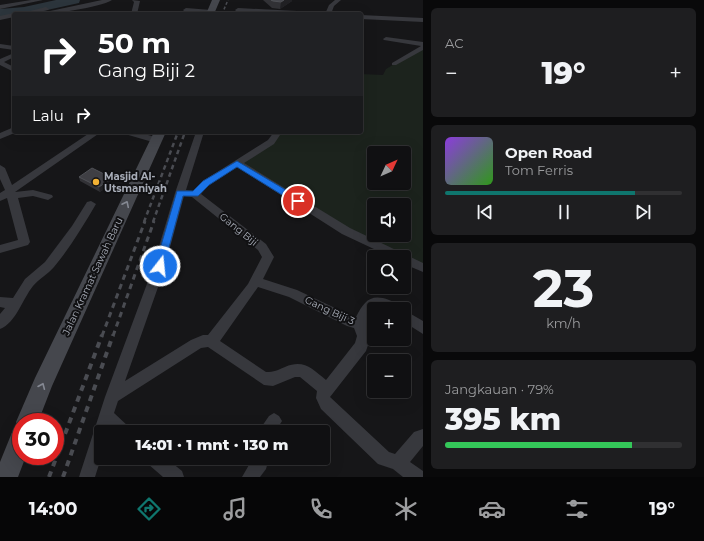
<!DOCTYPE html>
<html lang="id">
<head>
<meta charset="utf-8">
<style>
  :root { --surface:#101012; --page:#1e1e20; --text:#f1f3f6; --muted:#9c9d9f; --line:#303032; --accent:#0f766e }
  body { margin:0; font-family:Montserrat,sans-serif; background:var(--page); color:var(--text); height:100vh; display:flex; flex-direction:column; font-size:15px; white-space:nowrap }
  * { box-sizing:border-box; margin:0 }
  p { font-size:13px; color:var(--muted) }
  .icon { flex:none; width:22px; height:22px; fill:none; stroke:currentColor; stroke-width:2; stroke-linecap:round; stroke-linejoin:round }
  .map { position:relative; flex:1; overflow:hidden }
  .sheet { display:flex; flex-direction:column; gap:8px; padding:8px; background:#09090a; width:281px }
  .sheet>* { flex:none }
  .top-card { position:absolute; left:12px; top:12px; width:351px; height:122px; border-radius:4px; box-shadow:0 4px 16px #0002,0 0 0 1px var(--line); background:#202124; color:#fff; overflow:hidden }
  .needle { width:26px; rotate:46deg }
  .buttons { position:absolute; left:367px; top:146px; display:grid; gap:8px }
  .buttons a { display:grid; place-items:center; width:44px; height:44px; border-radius:4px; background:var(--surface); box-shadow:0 4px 16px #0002,0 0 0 1px var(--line); font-size:20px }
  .speed { position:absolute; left:12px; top:413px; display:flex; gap:8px; font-size:20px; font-weight:700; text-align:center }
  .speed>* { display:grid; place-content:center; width:52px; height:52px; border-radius:50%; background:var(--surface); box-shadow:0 4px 16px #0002,0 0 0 1px var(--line); line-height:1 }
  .speed .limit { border:6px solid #d22; background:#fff; color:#111 }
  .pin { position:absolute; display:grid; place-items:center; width:34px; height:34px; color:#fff; margin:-17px; border:2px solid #fff; border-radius:50%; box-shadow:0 1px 4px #0007 }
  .me { position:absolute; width:44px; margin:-22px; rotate:16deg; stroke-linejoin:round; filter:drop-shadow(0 0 3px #0008) }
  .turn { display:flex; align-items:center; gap:14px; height:84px; padding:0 20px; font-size:18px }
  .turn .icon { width:52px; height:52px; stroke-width:2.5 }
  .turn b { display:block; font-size:28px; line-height:34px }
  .then { display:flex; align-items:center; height:38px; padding:0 20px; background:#0003; gap:8px; font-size:15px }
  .big { font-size:30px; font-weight:800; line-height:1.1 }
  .sheet .widget { flex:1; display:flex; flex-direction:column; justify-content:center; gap:6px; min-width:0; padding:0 14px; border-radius:6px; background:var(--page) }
  .sheet .dial { align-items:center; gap:0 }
  .dial b { font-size:52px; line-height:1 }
  .song { display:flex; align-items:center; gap:12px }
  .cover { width:48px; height:48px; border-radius:6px; background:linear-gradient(135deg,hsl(270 70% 55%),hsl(110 70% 35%)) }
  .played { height:4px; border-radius:2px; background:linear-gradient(90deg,var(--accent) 80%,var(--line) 80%) }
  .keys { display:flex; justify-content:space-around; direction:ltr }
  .heat { display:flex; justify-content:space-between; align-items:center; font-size:22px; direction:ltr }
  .charge { height:6px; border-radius:3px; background:linear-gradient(90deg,#34c759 79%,var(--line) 0) }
  .trip { position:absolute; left:94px; top:425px; width:236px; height:40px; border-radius:4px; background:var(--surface); box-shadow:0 4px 16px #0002,0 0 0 1px var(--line); font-weight:800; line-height:40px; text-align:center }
  .menu { display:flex; height:64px; justify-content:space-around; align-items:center; background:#060607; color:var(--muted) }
  .menu .icon { width:28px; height:28px }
  .menu .current { color:var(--accent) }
  .menu b { font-size:18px; color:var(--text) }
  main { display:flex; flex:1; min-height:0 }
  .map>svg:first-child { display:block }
</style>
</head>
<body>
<main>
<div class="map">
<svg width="423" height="477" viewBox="0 0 423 477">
  <rect width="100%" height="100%" fill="#161618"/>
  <path fill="#1c231d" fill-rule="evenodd" d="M423,47V271L404,257H397L237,163L271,142L278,132H361V74L383,75L386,69ZM374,153H404V183H374ZM374,205H404V235H374Z"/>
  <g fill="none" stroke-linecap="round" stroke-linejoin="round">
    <path fill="#2c353c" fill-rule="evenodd" d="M56,0H80L79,3L29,14H14V16L0,17V9L24,7Z"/>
    <path fill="#37383d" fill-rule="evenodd" d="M31,0H43L0,9V5Z
      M102,0H112C99,8 52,14 36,14Z
      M132,0L140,1L137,14H131L134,2Z
      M335,0H341L334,6L331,14H325L329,5Z
      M46,7L49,9L48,10L30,14H18Z
      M186,8L211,10L214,12L211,14L184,11L183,10Z
      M238,8L316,12L319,14H283L236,11L235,10Z
      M14,13L16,14H14V17L0,20V16Z
      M361,15L423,18V22L361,19Z
      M386,37L423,42V50L396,65H392V63L421,46L384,40L383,39Z
      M0,44L14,46V50L0,48Z
      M14,53V57L4,62L14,67V72L0,65V59Z
      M14,127V132H17L0,139V133Z
      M91,132H101L15,192L33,190L52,195L53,197L48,200L33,196L18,198L30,242L28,245L0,253V245L18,240L7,198L0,201V193L5,190L0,179V165L5,168L12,185Z
      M124,132H137L159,138L160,140L156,143L125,134Z
      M196,132H204L186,190L193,191L203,181L268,140L274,132H282L274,144L244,163L350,228L423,263V272L404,264V257H391L342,234L237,167L209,185L201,194L266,244L274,257L263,279L297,290L354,317H356C364,302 370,293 389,300C394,302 399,304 401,309L377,307L374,309L366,323L370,339L366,351L330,397L389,452L395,454L414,432L423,429V446L410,462L423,471V477H403L393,469L378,464L321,409L316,398L317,391L300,377H295L273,386L264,385L208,347L201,348L118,401L114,413L129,427L132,432H112L110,429L109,432H101V458L95,477H79L105,397L151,273L175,193ZM184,196L192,197L258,250L262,257L248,284L208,335H203L191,340L125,381L163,273ZM258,287L289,297L347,326L354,328L357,336L355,343L326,380C312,369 304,359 285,367C278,370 274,372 266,372L220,341Z
      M91,201L96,204C83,226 70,248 54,267C48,274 39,279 33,286C23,298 16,323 0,329V314L5,308L0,307V297L13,298L25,279L45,262L72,226L87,202Z
      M404,310L423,321V334L404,322Z
      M274,413L279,416L282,421L275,432H258L269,416Z
      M146,458H166L182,471L184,477H163L148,464Z
      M253,458H269L266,469L260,477H242Z"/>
    <path fill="#45474d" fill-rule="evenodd" d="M212,0H220L214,14H206Z
      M154,132H166L52,386L38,422H21V456H26L18,477H0V462L13,430L18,428L16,422L35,378Z"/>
    <path stroke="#4a4c52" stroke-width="1.5" stroke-dasharray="3 2" stroke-linecap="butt" d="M222,14L228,0"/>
    <path stroke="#4a4c52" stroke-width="2.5" stroke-dasharray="4.5 3.5" stroke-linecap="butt" d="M144,222L178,132
      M153,222L185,132"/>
    <path stroke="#4a4c52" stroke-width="3" stroke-dasharray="5.5 4.5" stroke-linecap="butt" d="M102,336L145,221
      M113,336L154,221"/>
    <path stroke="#4a4c52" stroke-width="4" stroke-dasharray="6 5.5" stroke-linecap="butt" d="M49,477L102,335
      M63,477L113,335"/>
  </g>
  <path fill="#323236" d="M263,0H292V1L280,9L272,8Z
    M79,177L112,178L113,182L100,192L80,181Z"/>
  <path fill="#212124" d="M284,0H292V1L280,9L281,2Z
    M112,178L113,182L100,192L99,187Z"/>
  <path fill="#3f3f44" stroke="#4f5156" d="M271,0H284L281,2L273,1Z
    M92,168L112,178L99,187L79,177Z"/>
  <defs><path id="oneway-chevron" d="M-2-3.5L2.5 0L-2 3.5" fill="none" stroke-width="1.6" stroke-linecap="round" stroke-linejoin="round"/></defs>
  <g stroke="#858993">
    <use href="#oneway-chevron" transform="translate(126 204) rotate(-64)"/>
    <use href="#oneway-chevron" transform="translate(42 386) rotate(-67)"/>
  </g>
  <path fill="#1a73e8" stroke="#114b97" d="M237,161L301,199L302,201L301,203H295L237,167L209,185L198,196H183L164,266L163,268H156L155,266L177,191H193L203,181Z"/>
  <circle fill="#f2b134" stroke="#111113" stroke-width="1.5" cx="96" cy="182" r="4"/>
  <g text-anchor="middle" stroke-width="4" stroke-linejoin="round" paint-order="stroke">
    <g font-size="10" font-weight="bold" fill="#a8adb8" stroke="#111113" text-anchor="start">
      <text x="104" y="180">Masjid Al-<tspan x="104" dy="12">Utsmaniyah</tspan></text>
    </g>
    <g font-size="10" fill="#a8adb8" stroke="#111113">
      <text transform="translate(239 229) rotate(39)" y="4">Gang Biji</text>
      <text transform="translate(92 276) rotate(-65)" y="4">Jalan Kramat Sawah Baru</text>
      <text transform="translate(330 310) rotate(25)" y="4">Gang Biji 3</text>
    </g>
  </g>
</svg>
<div class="buttons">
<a><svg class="needle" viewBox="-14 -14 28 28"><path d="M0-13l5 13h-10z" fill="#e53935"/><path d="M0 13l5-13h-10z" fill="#9c9d9f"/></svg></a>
<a><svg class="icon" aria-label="sound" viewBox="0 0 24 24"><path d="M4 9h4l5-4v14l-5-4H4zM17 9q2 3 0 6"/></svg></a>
<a><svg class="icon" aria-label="search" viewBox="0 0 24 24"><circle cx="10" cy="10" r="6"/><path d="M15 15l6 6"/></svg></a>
<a>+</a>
<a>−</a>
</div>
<div class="speed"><div class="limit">30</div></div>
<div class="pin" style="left:298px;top:201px;background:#d93025"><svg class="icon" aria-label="arrive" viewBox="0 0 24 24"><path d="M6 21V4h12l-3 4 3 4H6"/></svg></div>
<svg class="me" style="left:160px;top:266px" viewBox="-20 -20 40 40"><circle r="17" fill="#1a73e8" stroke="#fff" stroke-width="3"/><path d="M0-11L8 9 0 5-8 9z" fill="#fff"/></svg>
<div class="trip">14:01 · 1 mnt · 130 m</div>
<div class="top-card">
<div class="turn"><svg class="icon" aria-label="right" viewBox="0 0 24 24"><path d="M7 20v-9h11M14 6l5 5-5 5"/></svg><div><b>50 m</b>Gang Biji 2</div></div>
<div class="then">Lalu<svg class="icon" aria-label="right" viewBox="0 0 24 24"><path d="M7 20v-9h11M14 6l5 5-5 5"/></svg></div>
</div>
</div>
<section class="sheet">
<div class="widget"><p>AC</p>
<div class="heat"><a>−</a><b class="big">19°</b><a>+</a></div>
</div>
<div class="widget">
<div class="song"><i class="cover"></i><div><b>Open Road</b><p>Tom Ferris</p></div></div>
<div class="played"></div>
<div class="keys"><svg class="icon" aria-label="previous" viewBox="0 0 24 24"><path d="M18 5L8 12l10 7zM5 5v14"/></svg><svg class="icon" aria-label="pause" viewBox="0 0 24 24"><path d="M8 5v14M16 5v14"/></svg><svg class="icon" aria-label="next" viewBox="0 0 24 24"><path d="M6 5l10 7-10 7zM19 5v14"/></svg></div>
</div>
<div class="widget dial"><b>23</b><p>km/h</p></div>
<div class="widget"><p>Jangkauan · 79%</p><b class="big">395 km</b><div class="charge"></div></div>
</section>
</main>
<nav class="menu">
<b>14:00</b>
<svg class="icon current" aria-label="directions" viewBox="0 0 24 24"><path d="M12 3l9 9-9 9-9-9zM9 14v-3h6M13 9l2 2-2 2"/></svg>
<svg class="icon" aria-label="music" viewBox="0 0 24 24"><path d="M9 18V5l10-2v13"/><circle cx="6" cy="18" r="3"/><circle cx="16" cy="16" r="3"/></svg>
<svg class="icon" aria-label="phone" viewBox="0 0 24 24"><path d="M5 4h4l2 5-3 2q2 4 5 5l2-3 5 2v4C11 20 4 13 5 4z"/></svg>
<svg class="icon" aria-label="climate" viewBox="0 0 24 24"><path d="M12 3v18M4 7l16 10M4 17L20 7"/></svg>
<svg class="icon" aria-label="car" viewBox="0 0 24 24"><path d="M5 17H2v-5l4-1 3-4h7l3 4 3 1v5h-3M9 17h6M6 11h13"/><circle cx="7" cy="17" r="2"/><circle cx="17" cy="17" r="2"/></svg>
<svg class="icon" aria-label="filters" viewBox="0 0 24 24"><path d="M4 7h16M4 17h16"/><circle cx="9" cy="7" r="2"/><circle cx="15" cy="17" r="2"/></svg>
<b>19°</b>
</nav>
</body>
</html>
